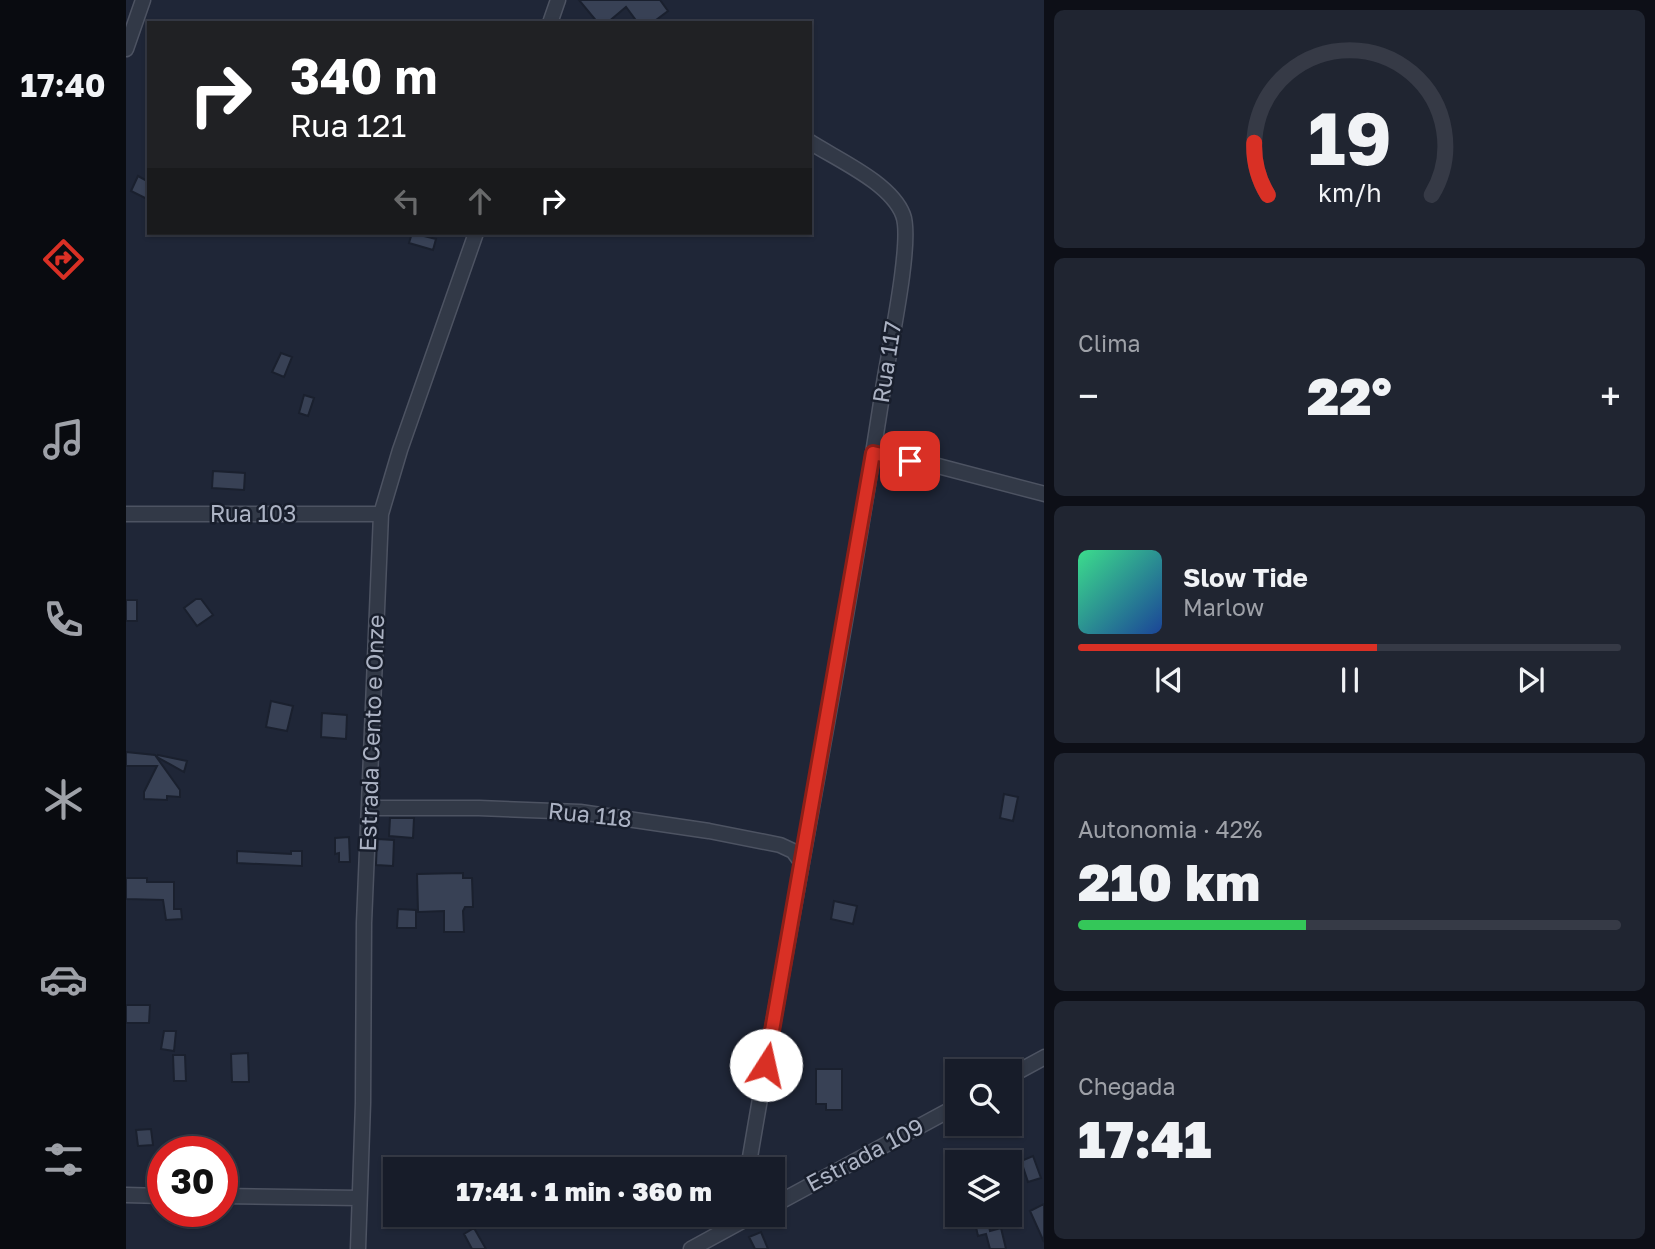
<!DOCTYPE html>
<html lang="pt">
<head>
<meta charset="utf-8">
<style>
  :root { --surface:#171c29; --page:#202531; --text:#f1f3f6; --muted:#9ea1a8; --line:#363a46; --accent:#d93025 }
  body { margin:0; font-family:"Golos Text",sans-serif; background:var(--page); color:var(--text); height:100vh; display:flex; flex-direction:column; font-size:26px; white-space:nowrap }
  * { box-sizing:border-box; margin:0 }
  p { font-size:23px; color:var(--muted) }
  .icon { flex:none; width:38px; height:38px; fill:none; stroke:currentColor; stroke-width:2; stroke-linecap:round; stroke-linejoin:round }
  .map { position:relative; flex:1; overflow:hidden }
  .details { display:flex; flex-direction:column; gap:10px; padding:10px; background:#0d0f17; width:611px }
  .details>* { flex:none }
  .banner { position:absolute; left:21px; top:21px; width:665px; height:214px; border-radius:0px; box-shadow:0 2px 5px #0004,0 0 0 2px var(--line); background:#202124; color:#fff; overflow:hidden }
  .fabs { position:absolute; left:819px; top:1059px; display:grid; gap:14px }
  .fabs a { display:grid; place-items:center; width:77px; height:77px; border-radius:0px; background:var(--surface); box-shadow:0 2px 5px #0004,0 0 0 2px var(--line); font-size:35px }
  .speed { position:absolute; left:21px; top:1136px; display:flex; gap:14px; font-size:35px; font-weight:700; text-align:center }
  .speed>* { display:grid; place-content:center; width:91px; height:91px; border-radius:50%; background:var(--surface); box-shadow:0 2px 5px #0004,0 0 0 2px var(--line); line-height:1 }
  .speed .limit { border:10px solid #d22; background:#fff; color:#111 }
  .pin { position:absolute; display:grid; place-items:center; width:60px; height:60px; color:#fff; margin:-30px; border-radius:14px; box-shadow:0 4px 10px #0006 }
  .me { position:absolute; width:77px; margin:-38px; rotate:10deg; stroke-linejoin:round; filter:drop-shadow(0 0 5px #0008) }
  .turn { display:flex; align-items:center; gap:24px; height:147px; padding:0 28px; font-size:32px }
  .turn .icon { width:91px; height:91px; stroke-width:2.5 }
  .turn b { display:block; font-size:49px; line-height:60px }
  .lanes { display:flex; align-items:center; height:66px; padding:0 28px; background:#0003; justify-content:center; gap:35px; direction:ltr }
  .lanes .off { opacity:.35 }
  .big { font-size:52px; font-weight:800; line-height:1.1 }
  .details .tile { flex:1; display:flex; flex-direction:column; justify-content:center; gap:10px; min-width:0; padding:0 24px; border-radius:10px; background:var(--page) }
  .details .dial { align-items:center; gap:0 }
  .dial svg { height:182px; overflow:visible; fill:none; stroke:var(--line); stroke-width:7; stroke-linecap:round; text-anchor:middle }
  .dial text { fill:var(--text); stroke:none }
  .song { display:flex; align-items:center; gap:21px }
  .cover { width:84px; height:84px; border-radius:10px; background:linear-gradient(135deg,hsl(150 70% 55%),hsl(220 70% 35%)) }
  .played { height:7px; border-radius:4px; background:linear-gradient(90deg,var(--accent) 55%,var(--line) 55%) }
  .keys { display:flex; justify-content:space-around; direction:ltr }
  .heat { display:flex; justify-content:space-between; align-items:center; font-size:38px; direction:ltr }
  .charge { height:10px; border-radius:5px; background:linear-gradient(90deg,#34c759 42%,var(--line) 0) }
  .trip { position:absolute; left:257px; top:1157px; width:402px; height:70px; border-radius:0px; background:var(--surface); box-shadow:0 2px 5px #0004,0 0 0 2px var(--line); font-weight:800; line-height:70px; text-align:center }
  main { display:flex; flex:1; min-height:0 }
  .tab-bar { display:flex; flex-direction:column; width:126px; justify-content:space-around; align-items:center; background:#090b10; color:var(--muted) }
  .tab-bar .icon { width:49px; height:49px }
  .tab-bar .current { color:var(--accent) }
  .tab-bar b { font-size:32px; color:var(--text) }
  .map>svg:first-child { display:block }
</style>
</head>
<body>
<main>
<nav class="tab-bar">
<b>17:40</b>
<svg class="icon current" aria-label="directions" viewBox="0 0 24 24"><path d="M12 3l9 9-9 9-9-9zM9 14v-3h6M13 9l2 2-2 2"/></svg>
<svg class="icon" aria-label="music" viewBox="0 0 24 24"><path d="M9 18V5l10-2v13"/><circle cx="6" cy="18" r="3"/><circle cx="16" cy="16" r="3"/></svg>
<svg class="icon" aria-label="phone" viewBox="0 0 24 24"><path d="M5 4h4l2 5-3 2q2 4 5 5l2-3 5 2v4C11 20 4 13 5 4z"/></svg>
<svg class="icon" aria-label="climate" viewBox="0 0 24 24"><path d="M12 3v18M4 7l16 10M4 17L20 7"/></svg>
<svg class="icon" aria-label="car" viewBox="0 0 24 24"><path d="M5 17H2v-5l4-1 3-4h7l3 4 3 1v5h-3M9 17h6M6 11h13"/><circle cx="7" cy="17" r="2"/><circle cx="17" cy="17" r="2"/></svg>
<svg class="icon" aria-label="filters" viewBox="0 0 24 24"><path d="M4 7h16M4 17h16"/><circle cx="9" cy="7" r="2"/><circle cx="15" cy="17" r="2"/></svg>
</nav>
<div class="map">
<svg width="919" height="1249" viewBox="0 0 919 1249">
  <rect width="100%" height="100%" fill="#1f2637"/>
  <path fill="#384155" stroke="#1a202e" stroke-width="2" d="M453,0H534L542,11L526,23H512L500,7L481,23H472Z
    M12,176L23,182V200L5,191Z
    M286,233L310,239L307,250L283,243Z
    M155,353L166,357L158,377L146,372Z
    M178,395L188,398L182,416L173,413Z
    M87,471L119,473L118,490L86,488Z
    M70,599H75L87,615L71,626L58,608Z
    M0,600H11V621H0Z
    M145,701L167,706L161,731L140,727Z
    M196,713L221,715L220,739L195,737Z
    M0,752L29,755L54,790V797L41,796V800L18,799V792L31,766H0Z
    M32,755L61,761L58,772L31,757Z
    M878,794L892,797L887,821L874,818Z
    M264,818H288L287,838L263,836Z
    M223,837L224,862H213V853L209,854V838Z
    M251,839L268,840L267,866L250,865Z
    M111,851L165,854V851H176V866L111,863Z
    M337,873V878H346L347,907H339L337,911L338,932H318V911L292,912L291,874Z
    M0,878H21V882H48V909H55L56,919L40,920L37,900L0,899Z
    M708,901L731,906L727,924L705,919Z
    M272,909L290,910V928H271Z
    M0,1005H24L23,1023H0Z
    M38,1031H50L48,1051L35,1049Z
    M122,1053L123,1082H106L105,1054Z
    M47,1055H59L60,1081H48Z
    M690,1069H716V1110H700V1104H690Z
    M25,1129L27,1145L12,1146L10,1130Z
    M907,1156L915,1178L902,1182L895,1161Z
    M918,1204V1242L904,1211Z
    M847,1214H860L864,1231L875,1228L880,1249H864L860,1234L852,1236Z
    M348,1228L360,1249H346L338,1234Z
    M635,1232L642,1249H629L623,1237Z"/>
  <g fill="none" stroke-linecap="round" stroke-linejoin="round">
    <defs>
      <path id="minor" d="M424,23L432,0
        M0,49L17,0
        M747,453L812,466L919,494
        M0,514H255
        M243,808H353L454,812L583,831L654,845L667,851L675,862
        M884,1076L919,1057
        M622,1169C666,907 718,646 758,383C763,351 787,240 777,215C765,183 712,160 684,142
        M0,1195L37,1196
        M96,1196L233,1198
        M648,1205L831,1106
        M232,1249L237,1103L238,923L255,514L274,450L350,233
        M565,1249L629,1214"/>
    </defs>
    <use href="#minor" stroke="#4d5362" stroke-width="17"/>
    <use href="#minor" stroke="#323947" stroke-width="14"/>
  </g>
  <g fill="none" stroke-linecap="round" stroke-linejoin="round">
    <defs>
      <path id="route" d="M640,1065L747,453L784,461"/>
    </defs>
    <use href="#route" stroke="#8d1f18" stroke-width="18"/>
    <use href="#route" stroke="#d93025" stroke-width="12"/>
  </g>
  <g text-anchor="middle" stroke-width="5" stroke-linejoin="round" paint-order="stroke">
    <g font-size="23" fill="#acb3c4" stroke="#181e2c">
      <text transform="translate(761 362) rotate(-81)" y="8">Rua 117</text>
      <text x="127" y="522">Rua 103</text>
      <text transform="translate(246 733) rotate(-88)" y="8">Estrada Cento e Onze</text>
      <text transform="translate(464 815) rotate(6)" y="8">Rua 118</text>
      <text transform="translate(739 1155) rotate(-28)" y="8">Estrada 109</text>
    </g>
  </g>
</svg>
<div class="fabs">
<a><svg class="icon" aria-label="search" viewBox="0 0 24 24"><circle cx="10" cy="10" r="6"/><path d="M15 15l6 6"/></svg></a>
<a><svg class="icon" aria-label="layers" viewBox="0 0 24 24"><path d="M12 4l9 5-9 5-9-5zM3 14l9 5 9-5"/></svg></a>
</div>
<div class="speed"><div class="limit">30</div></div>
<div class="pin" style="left:784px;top:461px;background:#d93025"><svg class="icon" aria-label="arrive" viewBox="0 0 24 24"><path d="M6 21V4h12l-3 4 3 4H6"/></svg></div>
<svg class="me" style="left:640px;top:1065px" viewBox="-20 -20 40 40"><circle r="19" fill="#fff"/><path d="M0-13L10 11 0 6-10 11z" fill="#d93025"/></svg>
<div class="trip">17:41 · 1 min · 360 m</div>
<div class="banner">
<div class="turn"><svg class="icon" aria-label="right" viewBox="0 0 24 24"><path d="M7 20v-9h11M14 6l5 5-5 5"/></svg><div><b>340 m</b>Rua 121</div></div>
<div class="lanes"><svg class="icon off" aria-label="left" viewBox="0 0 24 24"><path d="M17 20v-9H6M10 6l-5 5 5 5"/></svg><svg class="icon off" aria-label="ahead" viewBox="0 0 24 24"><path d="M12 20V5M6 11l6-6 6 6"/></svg><svg class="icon" aria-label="right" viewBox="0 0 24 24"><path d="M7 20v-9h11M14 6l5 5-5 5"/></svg></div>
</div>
</div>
<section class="details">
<div class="tile dial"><svg viewBox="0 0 100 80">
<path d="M14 69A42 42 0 1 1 86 69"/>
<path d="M14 69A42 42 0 0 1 8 46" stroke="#d93025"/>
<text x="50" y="56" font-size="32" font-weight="700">19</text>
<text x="50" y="72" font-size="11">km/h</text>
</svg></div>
<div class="tile"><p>Clima</p>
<div class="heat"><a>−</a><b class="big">22°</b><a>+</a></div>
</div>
<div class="tile">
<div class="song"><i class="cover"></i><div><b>Slow Tide</b><p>Marlow</p></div></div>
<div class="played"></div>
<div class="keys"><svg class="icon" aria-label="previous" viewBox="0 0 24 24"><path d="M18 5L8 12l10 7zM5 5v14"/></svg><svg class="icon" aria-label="pause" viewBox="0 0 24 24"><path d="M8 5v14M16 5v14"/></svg><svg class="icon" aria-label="next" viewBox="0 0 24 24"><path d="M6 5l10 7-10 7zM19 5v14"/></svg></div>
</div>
<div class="tile"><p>Autonomia · 42%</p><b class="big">210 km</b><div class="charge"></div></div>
<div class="tile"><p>Chegada</p><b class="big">17:41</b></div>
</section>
</main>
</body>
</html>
